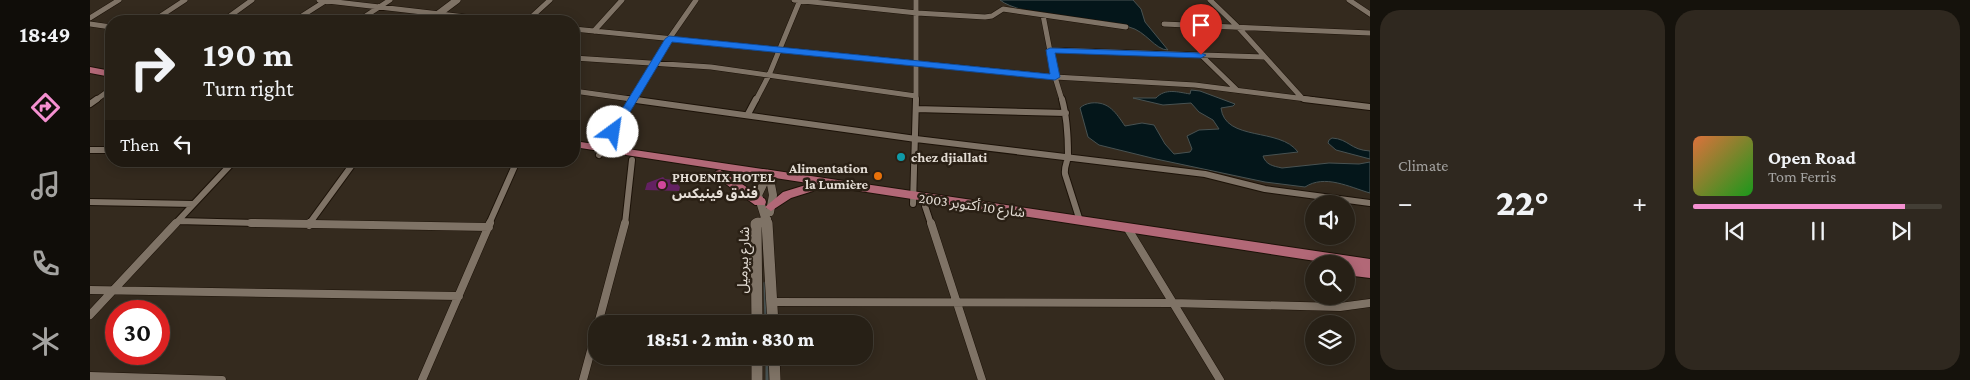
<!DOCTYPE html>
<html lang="en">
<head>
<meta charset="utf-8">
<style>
  :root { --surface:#272016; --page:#2f281f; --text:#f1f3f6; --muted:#a4a3a1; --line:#433e35; --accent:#f590d1 }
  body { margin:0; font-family:"Crimson Pro","Noto Sans Arabic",serif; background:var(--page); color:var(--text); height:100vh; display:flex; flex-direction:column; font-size:19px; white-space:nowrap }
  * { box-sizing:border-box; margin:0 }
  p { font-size:16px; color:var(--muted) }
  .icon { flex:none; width:28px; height:28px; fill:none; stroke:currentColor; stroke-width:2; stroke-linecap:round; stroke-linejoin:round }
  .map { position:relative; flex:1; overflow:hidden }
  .sheet { display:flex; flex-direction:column; gap:10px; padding:10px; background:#15120c; width:600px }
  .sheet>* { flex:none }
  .hud { position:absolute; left:15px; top:15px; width:475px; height:152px; border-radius:20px; box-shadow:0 2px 12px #0003,0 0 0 1px var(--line); background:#272016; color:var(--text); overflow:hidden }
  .tools { position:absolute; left:1215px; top:195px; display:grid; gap:10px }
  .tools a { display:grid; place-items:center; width:50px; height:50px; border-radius:50%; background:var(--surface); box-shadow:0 2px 12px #0003,0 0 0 1px var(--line); font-size:25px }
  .speed { position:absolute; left:15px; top:300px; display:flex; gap:10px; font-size:25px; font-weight:700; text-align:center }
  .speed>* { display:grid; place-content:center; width:65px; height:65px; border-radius:50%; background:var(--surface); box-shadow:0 2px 12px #0003,0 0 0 1px var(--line); line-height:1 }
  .speed .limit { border:8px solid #d22; background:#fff; color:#111 }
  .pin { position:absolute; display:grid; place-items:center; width:42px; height:42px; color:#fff; margin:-51px -21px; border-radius:50% 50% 50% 0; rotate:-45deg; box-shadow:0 0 5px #0007 }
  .pin .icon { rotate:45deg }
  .me { position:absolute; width:55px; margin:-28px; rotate:31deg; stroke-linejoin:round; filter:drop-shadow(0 0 4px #0008) }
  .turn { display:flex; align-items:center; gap:18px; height:105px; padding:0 15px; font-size:22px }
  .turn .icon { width:65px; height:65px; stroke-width:2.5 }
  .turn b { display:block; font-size:35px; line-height:42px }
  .then { display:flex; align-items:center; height:48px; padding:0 15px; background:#0003; gap:10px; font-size:19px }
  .big { font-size:38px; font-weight:800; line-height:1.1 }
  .sheet .tile { flex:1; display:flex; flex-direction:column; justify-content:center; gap:8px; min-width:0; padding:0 18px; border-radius:20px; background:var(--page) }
  .song { display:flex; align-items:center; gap:15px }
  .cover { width:60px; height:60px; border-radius:8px; background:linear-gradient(135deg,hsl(20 70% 55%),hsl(120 70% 35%)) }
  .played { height:5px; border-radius:2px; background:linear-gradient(90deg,var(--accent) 85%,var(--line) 85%) }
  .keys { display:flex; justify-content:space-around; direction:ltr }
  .heat { display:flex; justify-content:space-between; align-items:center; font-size:28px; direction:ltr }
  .sheet .tiles { flex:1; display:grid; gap:10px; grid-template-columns:repeat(2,1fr) }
  .trip { position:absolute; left:498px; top:315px; width:285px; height:50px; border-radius:20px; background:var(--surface); box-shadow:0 2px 12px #0003,0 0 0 1px var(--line); font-weight:800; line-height:50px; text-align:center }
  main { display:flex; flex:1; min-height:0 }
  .tab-bar { display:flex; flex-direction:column; width:90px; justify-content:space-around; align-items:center; background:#100d09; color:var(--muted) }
  .tab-bar .icon { width:35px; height:35px }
  .tab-bar .current { color:var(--accent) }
  .tab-bar b { font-size:22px; color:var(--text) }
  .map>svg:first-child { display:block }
</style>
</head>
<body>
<main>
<nav class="tab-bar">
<b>18:49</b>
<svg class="icon current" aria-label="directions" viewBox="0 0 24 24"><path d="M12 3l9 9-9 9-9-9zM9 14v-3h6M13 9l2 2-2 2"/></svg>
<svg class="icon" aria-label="music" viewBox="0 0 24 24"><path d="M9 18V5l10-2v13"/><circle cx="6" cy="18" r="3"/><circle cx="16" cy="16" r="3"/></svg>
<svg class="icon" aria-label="phone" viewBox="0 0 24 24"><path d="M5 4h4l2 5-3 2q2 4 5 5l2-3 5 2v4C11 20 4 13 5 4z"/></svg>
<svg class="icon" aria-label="climate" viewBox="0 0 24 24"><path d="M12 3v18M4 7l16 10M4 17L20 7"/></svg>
</nav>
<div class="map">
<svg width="1280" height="380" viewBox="0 0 1280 380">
  <rect width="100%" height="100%" fill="#342a1e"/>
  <path fill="#04161a" stroke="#485252" d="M910,0H1043L1051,9L1055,22L1078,50C1065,50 1056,31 1039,27C1010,21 929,16 910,0Z
    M1101,90L1110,91L1145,104L1143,106L1131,108C1135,142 1190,127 1208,152L1173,156C1176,165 1183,166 1192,168L1239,163L1269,164L1280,162V193C1259,187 1235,174 1215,187L1175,182L1066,159L1009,145L998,137L990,108C993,105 996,104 1001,103C1019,101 1026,113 1035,126L1052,123L1064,125L1075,144L1084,154L1100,152L1102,149L1097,136L1109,130L1129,129L1123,120L1109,112L1101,103L1073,105L1043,98H1066C1075,88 1088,92 1100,94Z
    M1242,138C1259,139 1260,150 1280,151V159L1246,150L1238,143L1239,140Z"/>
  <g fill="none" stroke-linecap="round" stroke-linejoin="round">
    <path stroke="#485252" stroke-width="3" d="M675,283L676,324
      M677,356V380"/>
  </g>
  <path fill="#632162" d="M573,177L575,179L584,180L590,187L589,191L555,190L557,183Z"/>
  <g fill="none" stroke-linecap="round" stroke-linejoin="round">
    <defs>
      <path id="minor-far2" d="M229,0L410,21
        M704,0L827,13L895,17L902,16L913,9L1036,27
        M1120,0L1148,27L1212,98
        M1259,0L1280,14
        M953,15L965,77L972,100
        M0,18L29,0
        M63,21L95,0
        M133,21L162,0
        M204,21L237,0
        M268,21L300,0
        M437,21L460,0
        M0,24L21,27
        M1074,24L1280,33
        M484,29L965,77L1105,85L1224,100
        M504,31L532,0
        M960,50L1174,57
        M1111,55L1147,90
        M484,58L621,67L826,96
        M484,91L548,100
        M6,100L21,89
        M542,100L579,39L606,0
        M666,100L679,75L710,0
        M826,100V0"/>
      <path id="minor-far1" d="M539,99L826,139L1115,174L1175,189L1280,203
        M972,99C977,117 978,136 978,155C978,162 974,165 975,174L990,221
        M1214,99L1280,107
        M0,104L7,99
        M826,109L976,113
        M658,114L666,99
        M0,150H21
        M509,155L543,99
        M0,202L103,204
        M823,204L826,99
        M835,206L841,224
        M88,221L202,224
        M85,224L144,161
        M219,224L265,161
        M399,224L427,161
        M535,224L542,160"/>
      <path id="minor" d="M161,223L399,227
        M841,223L892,380
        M219,225L220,223
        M1038,229L1130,380
        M0,290L369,296
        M682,302L1082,303L1250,307L1280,303
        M0,315L86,223
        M508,324L535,223
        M0,376L132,380
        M332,380L400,223
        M493,380L506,332"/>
      <path id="tertiary-far2" d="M339,21L367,0"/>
      <path id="tertiary-far1" d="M679,174L683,195L680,212
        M666,224L677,219
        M677,224L668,195L678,174"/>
      <path id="tertiary" d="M677,223L683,324
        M667,324L666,224L668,223
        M667,356V380
        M684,356L685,380"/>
      <path id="trunk" d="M0,67L21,71V77L0,73Z
        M484,141L1280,259V278L1256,275V264H1245L484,147Z
        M630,170L675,199L676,202L675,205H665L626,177L624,174L626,171Z
        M719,184L725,188L723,191L701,198L681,211L675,207L693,192Z"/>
    </defs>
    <use href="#minor-far2" stroke="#1c1208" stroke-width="6"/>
    <use href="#minor-far1" stroke="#1c1208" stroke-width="8"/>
    <use href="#minor" stroke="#1c1208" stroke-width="9"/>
    <use href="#tertiary-far2" stroke="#1c1208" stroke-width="8"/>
    <use href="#tertiary-far1" stroke="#1c1208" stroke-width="9"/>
    <use href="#tertiary" stroke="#1c1208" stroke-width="12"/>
    <use href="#trunk" stroke="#1c1208" stroke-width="2"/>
    <use href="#minor-far2" stroke="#7f7366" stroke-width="5"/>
    <use href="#minor-far1" stroke="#7f7366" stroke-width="6"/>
    <use href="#minor" stroke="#7f7366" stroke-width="8"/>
    <use href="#tertiary-far2" stroke="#7f7366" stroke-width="7"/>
    <use href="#tertiary-far1" stroke="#7f7366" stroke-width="8"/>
    <use href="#tertiary" stroke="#7f7366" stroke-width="11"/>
    <use href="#trunk" fill="#b26877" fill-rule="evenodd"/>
  </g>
  <path fill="#1a73e8" stroke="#114b97" d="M579,36L960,74L956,50L960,48L1111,53L1116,55L1111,58L965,53L970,77L965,80L582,42L528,132L523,135L520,134L518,132L575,39Z"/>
  <circle fill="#0f9aa8" stroke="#2a2015" stroke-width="2" cx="811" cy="157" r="5"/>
  <circle fill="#e8710a" stroke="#2a2015" stroke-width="2" cx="788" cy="176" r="5"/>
  <circle fill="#d1479c" stroke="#2a2015" stroke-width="2" cx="572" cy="185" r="5"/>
  <g text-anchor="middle" stroke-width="5" stroke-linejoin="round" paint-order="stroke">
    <g font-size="14" font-weight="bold" fill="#e5ded6" stroke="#2a2015" text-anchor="start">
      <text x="821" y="162">chez djiallati</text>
      <text x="778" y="173" text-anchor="end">Alimentation<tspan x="778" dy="16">la Lumière</tspan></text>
      <text x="582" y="182">PHOENIX HOTEL<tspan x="582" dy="16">فندق فينيكس</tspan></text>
    </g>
    <g font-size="14" fill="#e5ded6" stroke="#2a2015">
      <text transform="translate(882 205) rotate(8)" y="5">شارع 10 أكتوبر 2003</text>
      <text transform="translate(653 260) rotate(-88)" y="5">شارع بيرميل</text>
    </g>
  </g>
</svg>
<div class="tools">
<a><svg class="icon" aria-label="sound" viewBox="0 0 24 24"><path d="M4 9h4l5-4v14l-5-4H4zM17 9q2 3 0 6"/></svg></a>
<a><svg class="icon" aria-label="search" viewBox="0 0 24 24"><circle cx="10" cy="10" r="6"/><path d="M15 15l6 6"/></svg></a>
<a><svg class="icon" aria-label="layers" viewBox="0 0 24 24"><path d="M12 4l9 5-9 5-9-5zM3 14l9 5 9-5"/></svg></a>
</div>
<div class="speed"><div class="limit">30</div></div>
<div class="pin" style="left:1111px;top:55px;background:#d93025"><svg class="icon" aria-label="arrive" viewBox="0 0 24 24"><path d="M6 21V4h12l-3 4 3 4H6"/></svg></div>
<svg class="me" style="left:523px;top:132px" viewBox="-20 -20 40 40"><circle r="19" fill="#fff"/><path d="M0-13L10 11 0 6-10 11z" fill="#1a73e8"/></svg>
<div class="trip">18:51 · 2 min · 830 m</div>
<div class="hud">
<div class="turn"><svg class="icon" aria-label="right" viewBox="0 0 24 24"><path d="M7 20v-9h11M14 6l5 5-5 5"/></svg><div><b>190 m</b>Turn right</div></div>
<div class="then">Then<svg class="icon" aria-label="left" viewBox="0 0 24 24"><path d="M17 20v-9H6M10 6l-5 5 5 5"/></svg></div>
</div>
</div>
<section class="sheet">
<div class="tiles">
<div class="tile"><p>Climate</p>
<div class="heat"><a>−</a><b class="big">22°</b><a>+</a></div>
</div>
<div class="tile">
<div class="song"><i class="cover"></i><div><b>Open Road</b><p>Tom Ferris</p></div></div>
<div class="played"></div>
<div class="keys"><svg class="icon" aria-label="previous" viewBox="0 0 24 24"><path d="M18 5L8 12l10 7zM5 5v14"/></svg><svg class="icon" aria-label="pause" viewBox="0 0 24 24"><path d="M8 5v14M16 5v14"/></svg><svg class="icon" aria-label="next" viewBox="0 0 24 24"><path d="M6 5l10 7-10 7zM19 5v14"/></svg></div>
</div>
</div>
</section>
</main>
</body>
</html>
